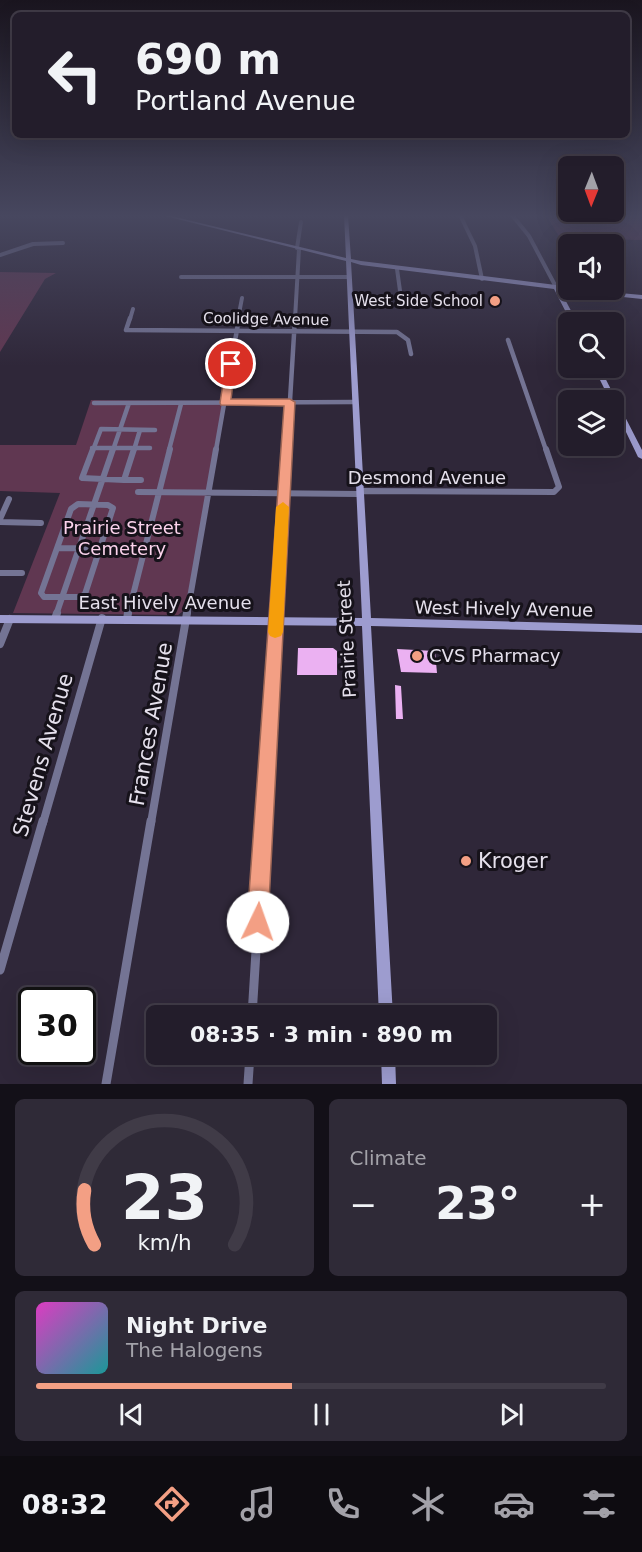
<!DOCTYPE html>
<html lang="en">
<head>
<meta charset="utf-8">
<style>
  :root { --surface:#231d2b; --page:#2f2a37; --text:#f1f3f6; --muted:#a3a2a9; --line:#403b47; --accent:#f39f84 }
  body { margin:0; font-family:"DejaVu Sans",sans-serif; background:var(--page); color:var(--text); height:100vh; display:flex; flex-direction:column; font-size:22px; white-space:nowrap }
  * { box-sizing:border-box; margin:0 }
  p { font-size:20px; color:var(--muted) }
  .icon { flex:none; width:33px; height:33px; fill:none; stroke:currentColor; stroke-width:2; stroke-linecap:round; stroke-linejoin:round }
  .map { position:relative; height:1084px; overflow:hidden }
  .details { display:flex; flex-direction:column; gap:15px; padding:15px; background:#131018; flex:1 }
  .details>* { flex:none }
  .guide { position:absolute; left:12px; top:12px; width:618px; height:126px; border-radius:9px; box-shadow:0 6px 24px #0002,0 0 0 2px var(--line); background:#231d2b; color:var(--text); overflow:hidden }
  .needle { width:39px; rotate:181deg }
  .buttons { position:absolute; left:558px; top:156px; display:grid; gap:12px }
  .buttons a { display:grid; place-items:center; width:66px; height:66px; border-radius:9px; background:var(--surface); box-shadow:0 6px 24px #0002,0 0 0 2px var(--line); font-size:30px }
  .speed { position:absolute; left:18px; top:987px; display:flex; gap:12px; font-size:30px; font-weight:700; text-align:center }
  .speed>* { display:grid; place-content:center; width:78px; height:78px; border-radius:50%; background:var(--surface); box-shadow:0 6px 24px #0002,0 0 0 2px var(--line); line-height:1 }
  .speed .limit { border:3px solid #111; border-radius:9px; background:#fff; color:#111 }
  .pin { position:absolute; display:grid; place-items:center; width:51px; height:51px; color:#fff; margin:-26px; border:3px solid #fff; border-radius:50%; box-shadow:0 2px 6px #0007 }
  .me { position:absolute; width:66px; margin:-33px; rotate:3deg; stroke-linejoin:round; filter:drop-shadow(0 0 4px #0008) }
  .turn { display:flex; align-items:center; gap:21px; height:126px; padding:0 24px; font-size:27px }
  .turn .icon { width:78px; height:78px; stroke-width:2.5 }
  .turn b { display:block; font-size:42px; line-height:51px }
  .big { font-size:45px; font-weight:800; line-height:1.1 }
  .details .card { flex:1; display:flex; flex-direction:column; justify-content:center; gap:9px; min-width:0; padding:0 21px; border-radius:9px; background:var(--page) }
  .details .dial { align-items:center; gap:0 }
  .dial svg { height:156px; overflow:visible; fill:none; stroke:var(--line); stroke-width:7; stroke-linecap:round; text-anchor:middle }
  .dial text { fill:var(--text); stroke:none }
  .song { display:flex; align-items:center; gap:18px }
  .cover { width:72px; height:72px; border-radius:9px; background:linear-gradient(135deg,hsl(310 70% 55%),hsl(180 70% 35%)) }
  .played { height:6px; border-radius:3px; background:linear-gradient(90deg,var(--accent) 45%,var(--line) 45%) }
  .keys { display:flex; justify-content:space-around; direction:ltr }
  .heat { display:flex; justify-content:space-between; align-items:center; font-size:33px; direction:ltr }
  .details .tiles { flex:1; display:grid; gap:15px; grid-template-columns:1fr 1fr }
  .card:last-child { grid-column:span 2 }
  .trip { position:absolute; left:146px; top:1005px; width:351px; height:60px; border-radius:9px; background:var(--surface); box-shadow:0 6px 24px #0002,0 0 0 2px var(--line); font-weight:800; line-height:60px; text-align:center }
  .menu { display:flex; height:96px; justify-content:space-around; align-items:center; background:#0e0c11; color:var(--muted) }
  .menu .icon { width:42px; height:42px }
  .menu .on { color:var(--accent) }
  .menu b { font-size:27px; color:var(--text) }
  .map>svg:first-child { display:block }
</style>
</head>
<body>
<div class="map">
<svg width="642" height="1084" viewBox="0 0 642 1084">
  <rect width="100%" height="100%" fill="#2f2739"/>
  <path fill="#603751" d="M546,215H641L642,240L560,238Z
    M0,272L56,273L45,279L0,352Z
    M91,400L223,401L187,608L178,615L13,613L60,493L0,491V445H76Z"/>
  <path fill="#ebb1f2" d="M298,648H333L337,651V675H297Z
    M397,649L435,651L437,673L401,672Z
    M395,685L401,686L403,719H396Z"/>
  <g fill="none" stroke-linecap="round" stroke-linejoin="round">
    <path stroke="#747494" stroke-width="4" d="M460,215L475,246L482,279
      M512,215L529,236L556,287
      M297,248L301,222
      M0,255L33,244L63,243
      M397,269L402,305
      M181,277H348
      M130,319L133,309
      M238,319L242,298
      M295,319L299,249"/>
    <path stroke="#747494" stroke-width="4.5" d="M130,318L126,330L397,332L408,340L411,354
      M508,340L546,450
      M94,403L354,402
      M92,448H150
      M93,450L101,429L155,430
      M113,450L129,403
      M134,450L140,430
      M169,450L181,404
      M216,450L239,318
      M287,450L295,318"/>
    <path stroke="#747494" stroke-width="6" d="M93,449L82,478L124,480L134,449
      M124,480H141
      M138,492L359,494L363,491L554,492L559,487L546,449
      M78,504L108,505L113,508L85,594L81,597H44L41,593L71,509Z
      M0,519L9,499
      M0,522L41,523
      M58,548L121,549
      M0,573H22
      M56,615L113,449
      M128,615L170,449
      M187,615L216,449
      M277,615L287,449"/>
    <path stroke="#747494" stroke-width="8" d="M55,619L57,613
      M127,619L128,613
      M0,644L10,619
      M43,823L102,618
      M151,823L187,613
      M264,823L277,613"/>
    <path stroke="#747494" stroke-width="9" d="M0,970L43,821
      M252,1016L264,821
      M106,1084L151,821
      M248,1084L250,1054"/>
    <path fill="#9d9ccf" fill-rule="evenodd" d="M161,215H167L346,258L344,215H348L351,259L361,261L556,285L568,288V290H570L568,291L560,290L577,322H571L554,289L361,265L351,262L371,618L642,625V633L371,626L393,1016H379L362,626L0,623V615L362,618L346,261Z
      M573,290H586L642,295V299L575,292Z
      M594,368H600L642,450V459L638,457L614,407V400H610Z
      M381,1054H395L396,1084H382Z"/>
  </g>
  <linearGradient id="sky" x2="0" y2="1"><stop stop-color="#1a151f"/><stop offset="0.59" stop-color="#47475f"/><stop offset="1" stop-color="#47475f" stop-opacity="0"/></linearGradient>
  <rect width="642" height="366" fill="url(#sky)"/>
  <path fill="#f39f84" stroke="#9e6756" stroke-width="1.5" d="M231,361L236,364L231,399H290L295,402L268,922L265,930L258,933L250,930L247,922L284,406L221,405L220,403L226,364Z"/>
  <path fill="#f59e0b" d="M283,502L289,507L283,632L281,636L275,638L270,636L268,632L276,507Z"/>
  <g fill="#f39f84" stroke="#16121a" stroke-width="2">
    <circle cx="495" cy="301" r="6"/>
    <circle cx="417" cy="656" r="6"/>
    <circle cx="466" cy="861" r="6"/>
  </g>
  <g text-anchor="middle" stroke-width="6" stroke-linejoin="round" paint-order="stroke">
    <g font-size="15" fill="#e5e0ec" stroke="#16121a" text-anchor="end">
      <text x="483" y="306">West Side School</text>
    </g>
    <g font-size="15" fill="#e5e0ec" stroke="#16121a">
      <text transform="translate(266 319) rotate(1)" y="5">Coolidge Avenue</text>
    </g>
    <g font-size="18" fill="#e5e0ec" stroke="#16121a">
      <text x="427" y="484">Desmond Avenue</text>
      <text x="165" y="609">East Hively Avenue</text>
      <text transform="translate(504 609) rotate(1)" y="6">West Hively Avenue</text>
      <text transform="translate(347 639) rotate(-93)" y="6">Prairie Street</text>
    </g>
    <g font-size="18" fill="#fcd3ec" stroke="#16121a">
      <text x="122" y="534">Prairie Street<tspan x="122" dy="21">Cemetery</tspan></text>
    </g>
    <g font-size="18" fill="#e5e0ec" stroke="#16121a" text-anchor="start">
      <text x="429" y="662">CVS Pharmacy</text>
    </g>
    <g font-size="21" fill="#e5e0ec" stroke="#16121a">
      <text transform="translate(151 724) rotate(-80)" y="7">Frances Avenue</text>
      <text transform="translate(43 755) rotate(-74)" y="7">Stevens Avenue</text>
    </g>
    <g font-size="21" fill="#e5e0ec" stroke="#16121a" text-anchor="start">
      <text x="478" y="868">Kroger</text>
    </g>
  </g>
</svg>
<div class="buttons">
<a><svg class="needle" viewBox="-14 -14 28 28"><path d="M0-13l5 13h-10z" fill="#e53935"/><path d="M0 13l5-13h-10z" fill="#a3a2a9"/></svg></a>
<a><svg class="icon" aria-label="sound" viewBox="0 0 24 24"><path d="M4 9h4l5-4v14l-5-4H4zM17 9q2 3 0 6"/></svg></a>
<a><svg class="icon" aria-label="search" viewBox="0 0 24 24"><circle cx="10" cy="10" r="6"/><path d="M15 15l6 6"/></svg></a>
<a><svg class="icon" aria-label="layers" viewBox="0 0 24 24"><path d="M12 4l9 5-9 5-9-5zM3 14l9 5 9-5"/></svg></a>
</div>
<div class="speed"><div class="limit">30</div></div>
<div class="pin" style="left:231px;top:364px;background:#d93025"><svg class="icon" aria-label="arrive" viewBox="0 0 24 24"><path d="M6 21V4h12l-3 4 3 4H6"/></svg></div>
<svg class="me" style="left:258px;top:922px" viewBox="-20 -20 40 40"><circle r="19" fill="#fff"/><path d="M0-13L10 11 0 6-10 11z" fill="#f39f84"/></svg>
<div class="trip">08:35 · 3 min · 890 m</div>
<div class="guide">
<div class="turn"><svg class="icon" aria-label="left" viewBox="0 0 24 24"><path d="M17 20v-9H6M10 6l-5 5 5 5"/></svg><div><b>690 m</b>Portland Avenue</div></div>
</div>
</div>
<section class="details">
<div class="tiles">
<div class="card dial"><svg viewBox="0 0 100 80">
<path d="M14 69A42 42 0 1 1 86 69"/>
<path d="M14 69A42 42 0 0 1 9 41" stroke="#f39f84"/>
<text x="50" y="56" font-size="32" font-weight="700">23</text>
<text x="50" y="72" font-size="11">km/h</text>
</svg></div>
<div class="card"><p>Climate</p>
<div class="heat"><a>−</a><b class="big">23°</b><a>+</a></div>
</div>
<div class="card">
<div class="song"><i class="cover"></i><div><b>Night Drive</b><p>The Halogens</p></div></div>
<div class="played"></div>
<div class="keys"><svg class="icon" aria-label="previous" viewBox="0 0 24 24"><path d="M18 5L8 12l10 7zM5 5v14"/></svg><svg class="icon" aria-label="pause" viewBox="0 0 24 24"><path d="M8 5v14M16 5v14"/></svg><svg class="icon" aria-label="next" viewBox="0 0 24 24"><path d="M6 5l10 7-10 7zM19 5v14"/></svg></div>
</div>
</div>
</section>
<nav class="menu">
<b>08:32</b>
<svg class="icon on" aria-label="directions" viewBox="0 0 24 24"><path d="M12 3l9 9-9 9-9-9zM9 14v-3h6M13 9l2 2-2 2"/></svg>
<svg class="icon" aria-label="music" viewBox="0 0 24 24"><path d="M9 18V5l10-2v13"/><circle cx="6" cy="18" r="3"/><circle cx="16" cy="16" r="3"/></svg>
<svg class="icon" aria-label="phone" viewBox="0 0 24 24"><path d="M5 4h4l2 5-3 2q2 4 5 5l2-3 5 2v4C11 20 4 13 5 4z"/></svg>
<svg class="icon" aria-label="climate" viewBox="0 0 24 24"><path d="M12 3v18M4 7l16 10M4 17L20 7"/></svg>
<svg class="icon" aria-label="car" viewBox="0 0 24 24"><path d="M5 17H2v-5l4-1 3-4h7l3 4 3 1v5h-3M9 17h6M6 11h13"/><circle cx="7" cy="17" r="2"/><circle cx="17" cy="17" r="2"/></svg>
<svg class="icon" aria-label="filters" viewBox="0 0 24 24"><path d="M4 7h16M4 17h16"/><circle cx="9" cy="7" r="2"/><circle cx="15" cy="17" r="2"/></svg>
</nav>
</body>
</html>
